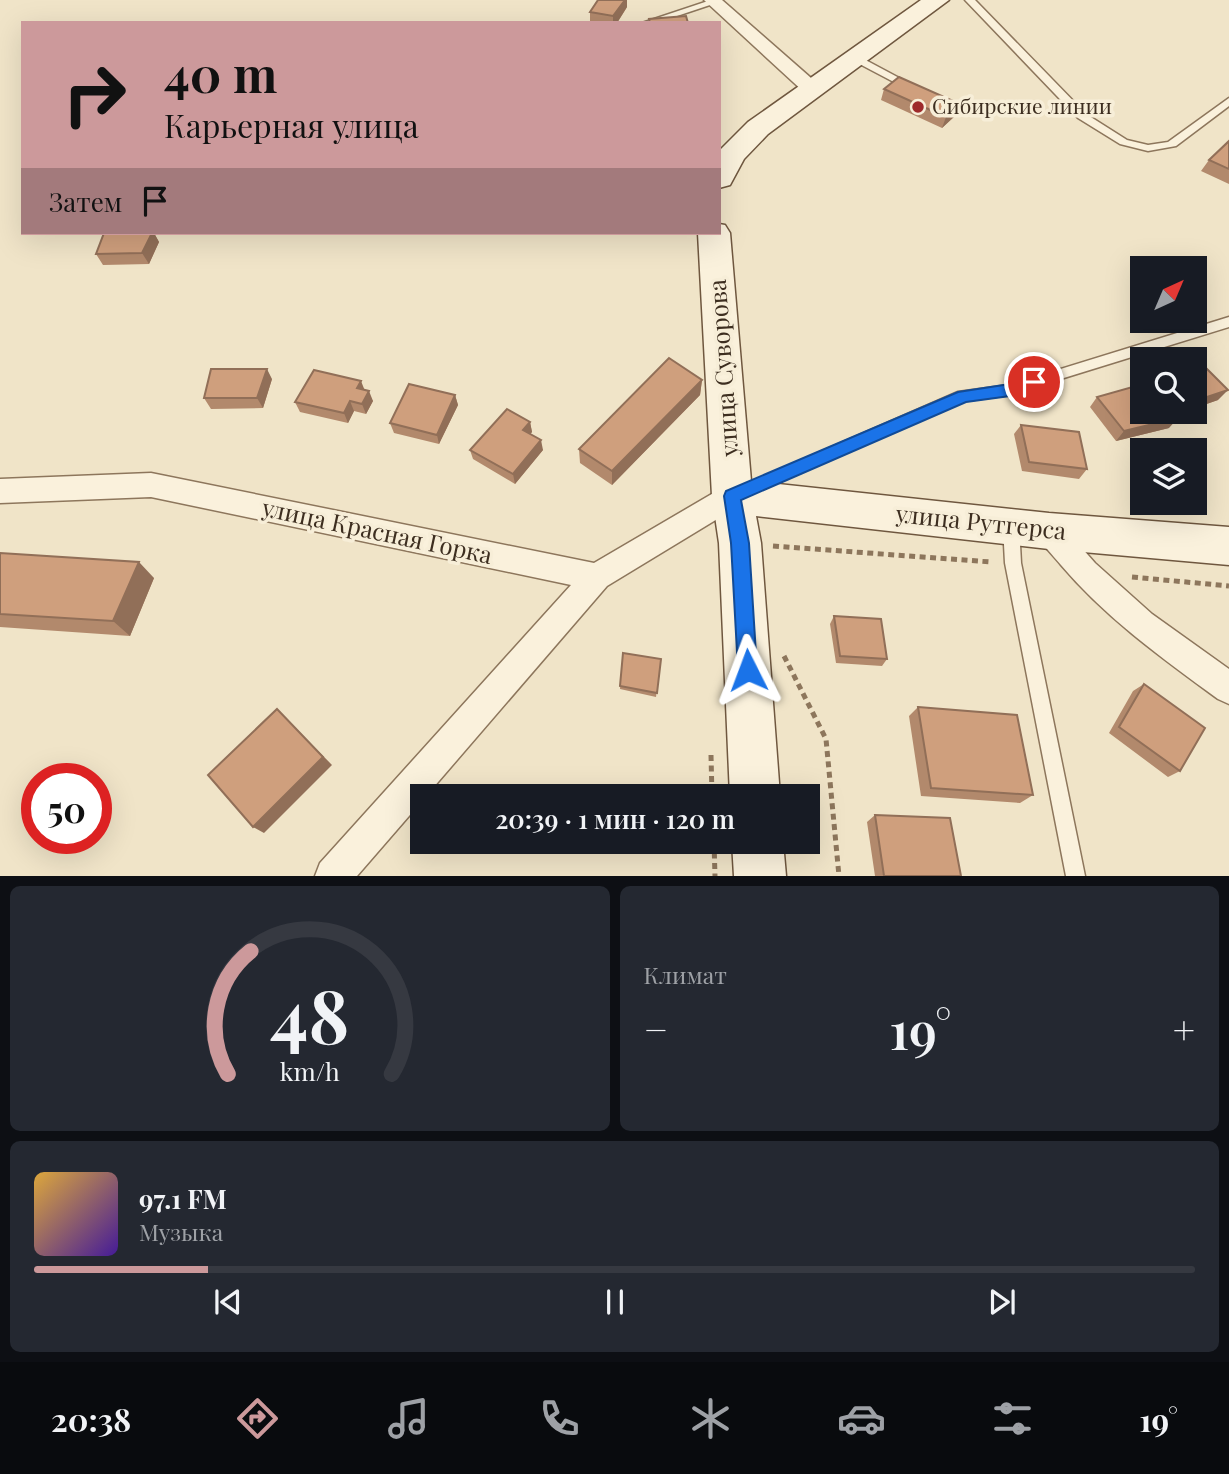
<!DOCTYPE html>
<html lang="ru">
<head>
<meta charset="utf-8">
<style>
  :root { --surface:#171b24; --page:#242831; --text:#f1f3f6; --muted:#9ea1a6; --line:#363941; --accent:#cc999b }
  body { margin:0; font-family:"Playfair Display",serif; background:var(--page); color:var(--text); height:100vh; display:flex; flex-direction:column; font-size:26px; white-space:nowrap }
  * { box-sizing:border-box; margin:0 }
  p { font-size:23px; color:var(--muted) }
  .icon { flex:none; width:38px; height:38px; fill:none; stroke:currentColor; stroke-width:2; stroke-linecap:round; stroke-linejoin:round }
  .map { position:relative; height:876px; overflow:hidden }
  .details { display:flex; flex-direction:column; gap:10px; padding:10px; background:#0d0f14; flex:1 }
  .details>* { flex:none }
  .banner { position:absolute; left:21px; top:21px; width:700px; height:214px; border-radius:0px; box-shadow:0 7px 28px #0002; background:#cc999b; color:#111; overflow:hidden }
  .needle { width:46px; rotate:44deg }
  .controls { position:absolute; left:1130px; top:256px; display:grid; gap:14px }
  .controls a { display:grid; place-items:center; width:77px; height:77px; border-radius:0px; background:var(--surface); box-shadow:0 7px 28px #0002; font-size:35px }
  .speed { position:absolute; left:21px; top:763px; display:flex; gap:14px; font-size:35px; font-weight:700; text-align:center }
  .speed>* { display:grid; place-content:center; width:91px; height:91px; border-radius:50%; background:var(--surface); box-shadow:0 7px 28px #0002; line-height:1 }
  .speed .limit { border:10px solid #d22; background:#fff; color:#111 }
  .pin { position:absolute; display:grid; place-items:center; width:60px; height:60px; color:#fff; margin:-30px; border:4px solid #fff; border-radius:50%; box-shadow:0 2px 7px #0007 }
  .me { position:absolute; width:77px; margin:-38px; rotate:357deg; stroke-linejoin:round; filter:drop-shadow(0 0 5px #0008) }
  .turn { display:flex; align-items:center; gap:24px; height:147px; padding:0 28px; font-size:32px }
  .turn .icon { width:91px; height:91px; stroke-width:2.5 }
  .turn b { display:block; font-size:49px; line-height:60px }
  .then { display:flex; align-items:center; height:66px; padding:0 28px; background:#0003; gap:14px; font-size:26px }
  .big { font-size:52px; font-weight:600; line-height:1.1 }
  .details .tile { flex:1; display:flex; flex-direction:column; justify-content:center; gap:10px; min-width:0; padding:0 24px; border-radius:10px; background:var(--page) }
  .details .dial { align-items:center; gap:0 }
  .dial svg { height:182px; overflow:visible; fill:none; stroke:var(--line); stroke-width:7; stroke-linecap:round; text-anchor:middle }
  .dial text { fill:var(--text); stroke:none }
  .song { display:flex; align-items:center; gap:21px }
  .cover { width:84px; height:84px; border-radius:10px; background:linear-gradient(135deg,hsl(40 70% 55%),hsl(260 70% 35%)) }
  .played { height:7px; border-radius:4px; background:linear-gradient(90deg,var(--accent) 15%,var(--line) 15%) }
  .keys { display:flex; justify-content:space-around; direction:ltr }
  .heat { display:flex; justify-content:space-between; align-items:center; font-size:38px; direction:ltr }
  .details .tiles { flex:1; display:grid; gap:10px; grid-template-columns:1fr 1fr }
  .tile:last-child { grid-column:span 2 }
  .trip { position:absolute; left:410px; top:784px; width:410px; height:70px; border-radius:0px; background:var(--surface); box-shadow:0 7px 28px #0002; font-weight:600; line-height:70px; text-align:center }
  .tab-bar { display:flex; height:112px; justify-content:space-around; align-items:center; background:#090b0e; color:var(--muted) }
  .tab-bar .icon { width:49px; height:49px }
  .tab-bar .current { color:var(--accent) }
  .tab-bar b { font-size:32px; color:var(--text) }
  .map>svg:first-child { display:block }
</style>
</head>
<body>
<div class="map">
<svg width="1229" height="876" viewBox="0 0 1229 876">
  <rect width="100%" height="100%" fill="#f0e4c8"/>
  <g fill="none" stroke-linecap="round" stroke-linejoin="round">
    <defs>
      <path id="service" d="M711,0L719,2L656,23H642Z
        M965,0H975L1086,114L1127,140L1148,145L1168,142L1229,98V106L1176,146L1148,151L1120,144L1078,118Z
        M852,56H858L918,88L909,90L852,60Z
        M1229,317V327L1009,395L965,401L752,494L747,496L742,494L740,490L742,486L958,392L1009,385Z
        M1011,519L1016,521L1019,526L1021,563L1085,876H1066L1005,563L1003,526L1006,521Z"/>
      <path id="minor" d="M704,0H722L819,85L821,89L819,93H805Z
        M151,473L594,563L722,488L732,484L742,488L746,496L742,504L607,586L426,796H422V801L357,876H315L320,863L571,585L151,497L0,503V479Z
        M1049,519L1059,522L1095,563L1152,614L1229,669V704L1218,699C1162,658 1106,618 1061,565C1052,554 1041,544 1035,531L1039,522Z"/>
      <path id="secondary" d="M921,0H949L768,134L744,159L730,185L719,188V151L748,122Z
        M719,224L725,225L730,233L751,481L1049,513L1229,527V565L1049,549L756,516L761,543L780,796H730L719,543L712,496L698,233H719Z
        M732,842H783L786,876H734Z"/>
    </defs>
    <use href="#service" stroke="#8d765c" stroke-width="3"/>
    <use href="#minor" stroke="#8d765c" stroke-width="3"/>
    <use href="#secondary" stroke="#6f573f" stroke-width="3"/>
    <path stroke="#8d765c" stroke-width="5" stroke-dasharray="6 4.5" stroke-linecap="butt" d="M773,546L991,562
      M1132,577L1229,586
      M784,656L826,739L839,876
      M711,755L712,796
      M714,842L715,876"/>
    <use href="#service" fill="#faf1dc" fill-rule="evenodd"/>
    <use href="#minor" fill="#faf1dc" fill-rule="evenodd"/>
    <use href="#secondary" fill="#faf1dc" fill-rule="evenodd"/>
  </g>
  <path fill="#b2896c" d="M627,7L617,23H590V12Z
    M884,89L960,104L956,115L942,128L881,100Z
    M1229,141V184L1201,171L1209,160Z
    M104,233H154L159,242L149,264L103,265L96,254Z
    M1195,359L1218,400L1195,408Z
    M272,379L263,408L211,409L204,398Z
    M702,380L700,395L612,485L580,463L579,449Z
    M364,390L373,401L366,414L354,411L348,423L300,412L295,402Z
    M455,395L458,405L439,444L394,433L390,423Z
    M1097,397L1169,428L1116,441L1090,407Z
    M530,422L532,432L530,434L543,450L515,484L473,459L470,450Z
    M1021,425L1087,469L1079,479L1022,471L1014,434Z
    M0,553L154,578L130,636L0,627Z
    M834,616L887,659L882,666L836,663L830,624Z
    M623,653L661,659L656,697L620,689Z
    M1144,684L1180,771L1168,777L1109,733L1133,691Z
    M918,707L1033,795L1020,803L921,796L909,716Z
    M875,815L961,876H875L867,822Z"/>
  <path fill="#916f58" d="M625,0H627V7L617,23H613V16Z
    M960,104L956,115L942,128L946,117Z
    M152,233H154L159,242L149,264L142,253Z
    M267,369L272,379L263,408L257,398Z
    M702,380L700,395L612,485V471Z
    M361,381L365,391L357,388Z
    M1228,390L1218,400L1195,408V406L1201,399Z
    M369,391L373,401L366,414L362,404Z
    M455,395L458,405L439,444L437,435Z
    M350,401L354,411L348,423L344,413Z
    M1178,418L1169,428L1116,441L1124,431Z
    M530,422L532,432L525,440L523,430Z
    M541,440L543,450L515,484L513,474Z
    M139,562L154,578L130,636L113,621Z
    M277,709L332,765L264,833L253,827Z"/>
  <path fill="#cf9f7d" stroke="#916f58" stroke-width="2" d="M598,0H625L613,16L590,12Z
    M686,16L688,23H650L649,19Z
    M899,77L960,104L946,117L884,89Z
    M1229,141V169L1209,160Z
    M104,233H152L142,253L96,254Z
    M669,358L702,380L612,471L579,449Z
    M1196,358L1228,390L1201,399L1195,392V359H1194Z
    M211,369H267L257,398H204Z
    M314,370L361,381L357,388L369,391L362,404L350,401L344,413L295,402Z
    M409,384L455,395L437,435L390,423Z
    M1143,384V411H1172L1178,418L1124,431L1097,397Z
    M507,409L530,422L523,430L541,440L513,474L470,450Z
    M1021,425L1079,432L1087,469L1029,462Z
    M0,553L139,562L113,621L0,614Z
    M834,616L881,619L887,659L840,656Z
    M623,653L661,659L657,693L620,686Z
    M1144,684L1205,728L1180,771L1119,727Z
    M918,707L1017,715L1033,795L931,788Z
    M277,709L323,757L253,827L208,775Z
    M875,815L950,818L961,876H884Z"/>
  <path fill="#1a73e8" stroke="#114b97" stroke-width="2" d="M1034,376L1039,378L1042,382L1039,386L1010,396L966,402L741,500L749,543L757,670L754,676L748,679L741,676L738,670L731,543L724,496L726,491L958,392L1010,384Z"/>
  <circle fill="#9e2a2b" stroke="#f7eed8" stroke-width="2.5" cx="918" cy="107" r="7"/>
  <g text-anchor="middle" stroke-width="7" stroke-linejoin="round" paint-order="stroke">
    <g font-size="21" fill="#3d2e20" stroke="#f7eed8" text-anchor="start">
      <text x="932" y="114">Сибирские линии</text>
    </g>
    <g font-size="24" fill="#3d2e20" stroke="#f7eed8">
      <text transform="translate(724 368) rotate(-94)" y="8">улица Суворова</text>
      <text transform="translate(981 523) rotate(6)" y="8">улица Рутгерса</text>
      <text transform="translate(377 532) rotate(12)" y="8">улица Красная Горка</text>
    </g>
  </g>
</svg>
<div class="controls">
<a><svg class="needle" viewBox="-14 -14 28 28"><path d="M0-13l5 13h-10z" fill="#e53935"/><path d="M0 13l5-13h-10z" fill="#9ea1a6"/></svg></a>
<a><svg class="icon" aria-label="search" viewBox="0 0 24 24"><circle cx="10" cy="10" r="6"/><path d="M15 15l6 6"/></svg></a>
<a><svg class="icon" aria-label="layers" viewBox="0 0 24 24"><path d="M12 4l9 5-9 5-9-5zM3 14l9 5 9-5"/></svg></a>
</div>
<div class="speed"><div class="limit">50</div></div>
<div class="pin" style="left:1034px;top:382px;background:#d93025"><svg class="icon" aria-label="arrive" viewBox="0 0 24 24"><path d="M6 21V4h12l-3 4 3 4H6"/></svg></div>
<svg class="me" style="left:748px;top:670px" viewBox="-20 -20 40 40"><path d="M0-17L14 15 0 8-14 15z" fill="#1a73e8" stroke="#fff" stroke-width="4"/></svg>
<div class="trip">20:39 · 1 мин · 120 m</div>
<div class="banner">
<div class="turn"><svg class="icon" aria-label="right" viewBox="0 0 24 24"><path d="M7 20v-9h11M14 6l5 5-5 5"/></svg><div><b>40 m</b>Карьерная улица</div></div>
<div class="then">Затем<svg class="icon" aria-label="arrive" viewBox="0 0 24 24"><path d="M6 21V4h12l-3 4 3 4H6"/></svg></div>
</div>
</div>
<section class="details">
<div class="tiles">
<div class="tile dial"><svg viewBox="0 0 100 80">
<path d="M14 69A42 42 0 1 1 86 69"/>
<path d="M14 69A42 42 0 0 1 24 15" stroke="#cc999b"/>
<text x="50" y="56" font-size="32" font-weight="700">48</text>
<text x="50" y="72" font-size="11">km/h</text>
</svg></div>
<div class="tile"><p>Климат</p>
<div class="heat"><a>−</a><b class="big">19°</b><a>+</a></div>
</div>
<div class="tile">
<div class="song"><i class="cover"></i><div><b>97.1 FM</b><p>Музыка</p></div></div>
<div class="played"></div>
<div class="keys"><svg class="icon" aria-label="previous" viewBox="0 0 24 24"><path d="M18 5L8 12l10 7zM5 5v14"/></svg><svg class="icon" aria-label="pause" viewBox="0 0 24 24"><path d="M8 5v14M16 5v14"/></svg><svg class="icon" aria-label="next" viewBox="0 0 24 24"><path d="M6 5l10 7-10 7zM19 5v14"/></svg></div>
</div>
</div>
</section>
<nav class="tab-bar">
<b>20:38</b>
<svg class="icon current" aria-label="directions" viewBox="0 0 24 24"><path d="M12 3l9 9-9 9-9-9zM9 14v-3h6M13 9l2 2-2 2"/></svg>
<svg class="icon" aria-label="music" viewBox="0 0 24 24"><path d="M9 18V5l10-2v13"/><circle cx="6" cy="18" r="3"/><circle cx="16" cy="16" r="3"/></svg>
<svg class="icon" aria-label="phone" viewBox="0 0 24 24"><path d="M5 4h4l2 5-3 2q2 4 5 5l2-3 5 2v4C11 20 4 13 5 4z"/></svg>
<svg class="icon" aria-label="climate" viewBox="0 0 24 24"><path d="M12 3v18M4 7l16 10M4 17L20 7"/></svg>
<svg class="icon" aria-label="car" viewBox="0 0 24 24"><path d="M5 17H2v-5l4-1 3-4h7l3 4 3 1v5h-3M9 17h6M6 11h13"/><circle cx="7" cy="17" r="2"/><circle cx="17" cy="17" r="2"/></svg>
<svg class="icon" aria-label="filters" viewBox="0 0 24 24"><path d="M4 7h16M4 17h16"/><circle cx="9" cy="7" r="2"/><circle cx="15" cy="17" r="2"/></svg>
<b>19°</b>
</nav>
</body>
</html>
